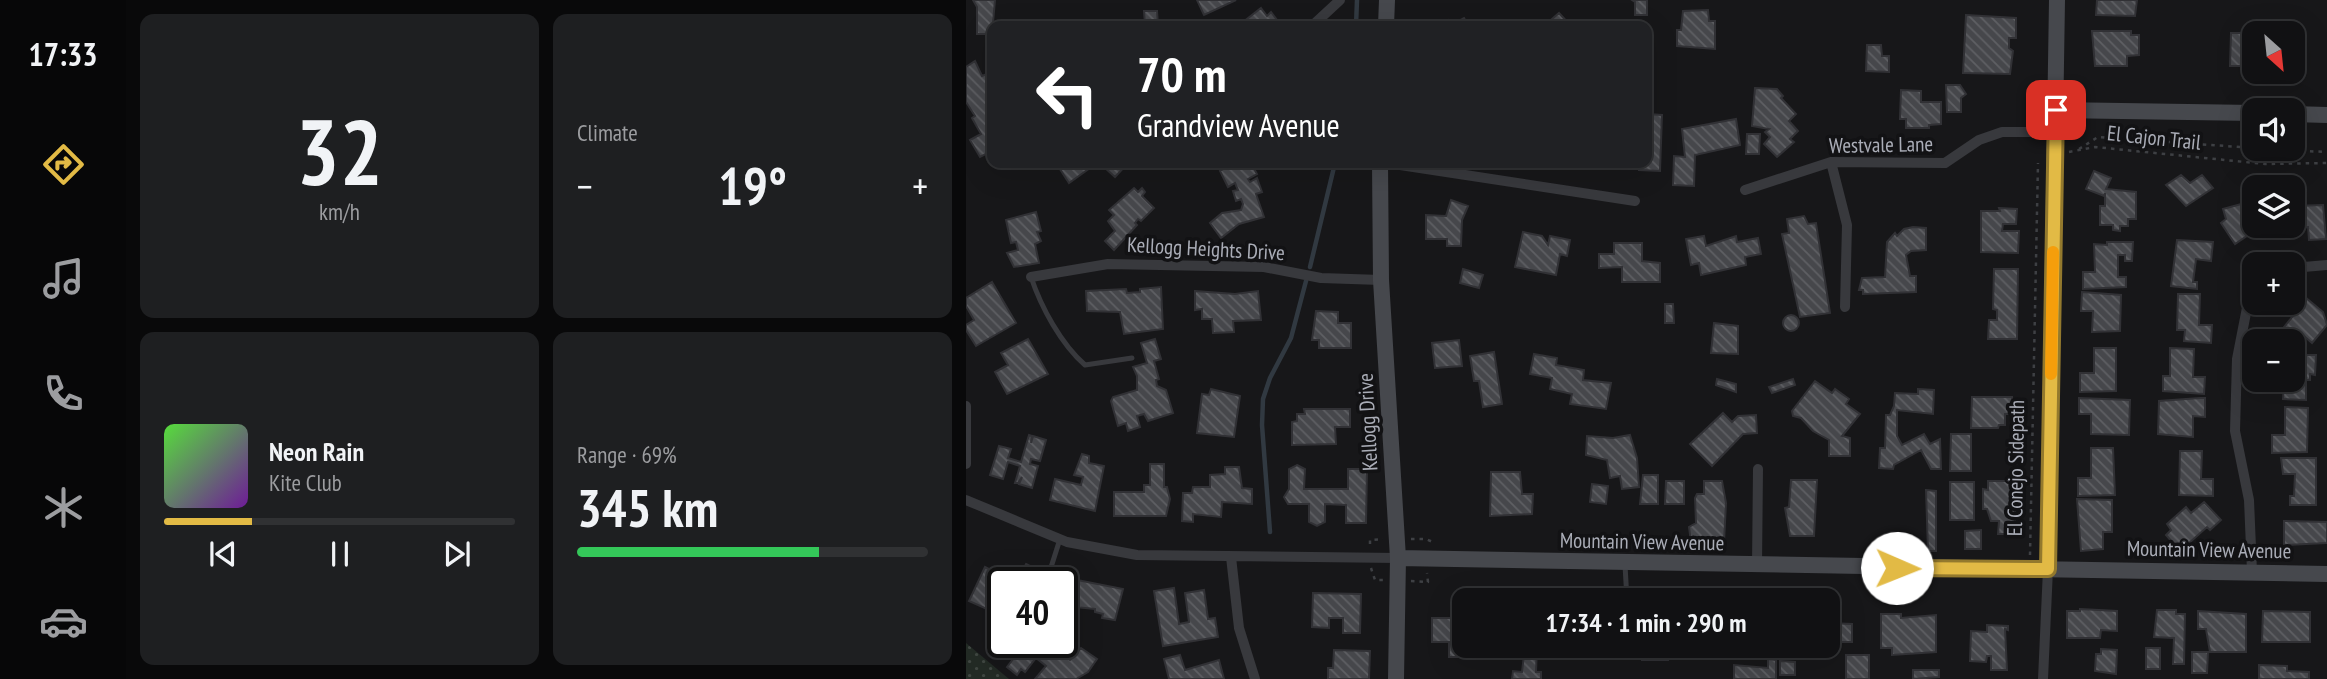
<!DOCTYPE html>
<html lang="en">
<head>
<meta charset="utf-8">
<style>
  :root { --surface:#111113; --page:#1e1f21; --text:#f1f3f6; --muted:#9c9da0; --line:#303133; --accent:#e2ba45 }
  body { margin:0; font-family:"PT Sans Narrow",sans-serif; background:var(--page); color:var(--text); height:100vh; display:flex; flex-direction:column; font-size:26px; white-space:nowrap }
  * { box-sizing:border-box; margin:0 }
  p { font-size:23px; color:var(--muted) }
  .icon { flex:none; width:38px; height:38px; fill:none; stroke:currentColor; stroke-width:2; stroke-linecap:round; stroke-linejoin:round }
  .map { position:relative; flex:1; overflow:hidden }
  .details { display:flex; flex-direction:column; gap:14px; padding:14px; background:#09090a; width:840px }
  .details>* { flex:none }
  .guide { position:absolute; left:21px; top:21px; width:665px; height:147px; border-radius:14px; box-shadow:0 7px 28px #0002,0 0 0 2px var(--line); background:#202124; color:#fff; overflow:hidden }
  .needle { width:46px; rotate:153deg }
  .controls { position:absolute; left:1276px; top:21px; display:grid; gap:14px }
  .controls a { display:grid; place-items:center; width:63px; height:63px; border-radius:14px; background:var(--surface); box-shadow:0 7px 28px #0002,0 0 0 2px var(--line); font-size:35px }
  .speed { position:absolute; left:21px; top:567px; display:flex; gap:14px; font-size:35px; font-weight:700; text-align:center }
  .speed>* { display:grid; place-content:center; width:91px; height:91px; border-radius:50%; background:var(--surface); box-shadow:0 7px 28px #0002,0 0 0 2px var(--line); line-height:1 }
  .speed .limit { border:4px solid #111; border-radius:10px; background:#fff; color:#111 }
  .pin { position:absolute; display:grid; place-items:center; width:60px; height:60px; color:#fff; margin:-30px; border-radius:14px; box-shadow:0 4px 10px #0006 }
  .me { position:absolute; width:77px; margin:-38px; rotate:91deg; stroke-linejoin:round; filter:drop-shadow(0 0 5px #0008) }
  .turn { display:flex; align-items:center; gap:24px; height:147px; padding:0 35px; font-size:32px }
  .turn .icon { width:91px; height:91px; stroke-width:2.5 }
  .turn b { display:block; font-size:49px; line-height:60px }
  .big { font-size:52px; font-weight:800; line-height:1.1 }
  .details .tile { flex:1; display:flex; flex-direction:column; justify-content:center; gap:10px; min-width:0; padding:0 24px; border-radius:14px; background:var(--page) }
  .details .dial { align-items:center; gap:0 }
  .dial b { font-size:91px; line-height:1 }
  .song { display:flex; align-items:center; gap:21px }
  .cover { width:84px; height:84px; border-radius:10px; background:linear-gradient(135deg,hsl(110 70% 55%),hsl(280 70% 35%)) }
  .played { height:7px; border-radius:4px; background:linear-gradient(90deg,var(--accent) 25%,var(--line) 25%) }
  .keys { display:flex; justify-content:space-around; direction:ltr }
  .heat { display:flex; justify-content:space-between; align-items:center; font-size:38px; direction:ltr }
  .charge { height:10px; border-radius:5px; background:linear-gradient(90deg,#34c759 69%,var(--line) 0) }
  .details .tiles { flex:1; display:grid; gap:14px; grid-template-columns:repeat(2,1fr) }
  .trip { position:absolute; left:486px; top:588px; width:388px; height:70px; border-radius:14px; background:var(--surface); box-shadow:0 7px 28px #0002,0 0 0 2px var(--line); font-weight:800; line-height:70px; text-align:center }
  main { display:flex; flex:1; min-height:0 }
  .menu { display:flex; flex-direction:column; width:126px; justify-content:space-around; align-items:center; background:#070708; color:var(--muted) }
  .menu .icon { width:49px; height:49px }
  .menu .active { color:var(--accent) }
  .menu b { font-size:32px; color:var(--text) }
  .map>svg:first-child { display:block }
</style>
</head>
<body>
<main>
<nav class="menu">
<b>17:33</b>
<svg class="icon active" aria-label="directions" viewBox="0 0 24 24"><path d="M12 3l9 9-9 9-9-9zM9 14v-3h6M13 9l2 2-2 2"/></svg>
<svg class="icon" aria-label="music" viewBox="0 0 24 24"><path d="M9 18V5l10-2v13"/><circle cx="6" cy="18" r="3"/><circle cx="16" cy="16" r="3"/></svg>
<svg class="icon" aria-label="phone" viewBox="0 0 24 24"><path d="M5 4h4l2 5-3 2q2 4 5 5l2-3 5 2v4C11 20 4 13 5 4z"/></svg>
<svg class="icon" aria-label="climate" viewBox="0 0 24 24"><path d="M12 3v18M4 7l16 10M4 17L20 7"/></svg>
<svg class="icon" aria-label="car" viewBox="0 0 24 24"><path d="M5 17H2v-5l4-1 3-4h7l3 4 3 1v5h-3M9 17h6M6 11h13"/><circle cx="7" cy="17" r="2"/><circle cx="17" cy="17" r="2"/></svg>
</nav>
<section class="details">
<div class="tiles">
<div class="tile dial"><b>32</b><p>km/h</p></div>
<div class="tile"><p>Climate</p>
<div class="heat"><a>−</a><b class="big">19°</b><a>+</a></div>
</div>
<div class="tile">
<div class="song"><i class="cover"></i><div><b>Neon Rain</b><p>Kite Club</p></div></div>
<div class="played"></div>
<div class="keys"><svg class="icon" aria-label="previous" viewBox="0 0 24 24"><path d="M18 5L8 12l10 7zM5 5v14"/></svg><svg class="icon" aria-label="pause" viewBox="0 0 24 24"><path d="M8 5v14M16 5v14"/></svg><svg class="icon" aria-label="next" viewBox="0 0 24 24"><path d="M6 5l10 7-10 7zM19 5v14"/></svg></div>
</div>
<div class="tile"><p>Range · 69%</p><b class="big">345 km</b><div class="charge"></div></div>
</div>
</section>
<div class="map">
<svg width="1361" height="679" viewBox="0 0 1361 679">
  <defs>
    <pattern id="grass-dots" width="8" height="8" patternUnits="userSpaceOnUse" patternTransform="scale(1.75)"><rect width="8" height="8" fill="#232b25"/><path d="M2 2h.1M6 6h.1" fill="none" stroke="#404742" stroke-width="1.8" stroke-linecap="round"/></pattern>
    <pattern id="building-back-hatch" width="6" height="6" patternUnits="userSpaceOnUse" patternTransform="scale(1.75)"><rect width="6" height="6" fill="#46474b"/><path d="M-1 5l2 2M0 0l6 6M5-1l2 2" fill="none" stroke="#5e5f63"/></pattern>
  </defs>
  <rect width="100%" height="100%" fill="#171719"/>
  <path fill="url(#grass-dots)" d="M0,643L43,679H0Z"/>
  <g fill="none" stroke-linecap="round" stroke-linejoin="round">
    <path stroke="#313941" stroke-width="4.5" d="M390,26L391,0
      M344,267L369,163
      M304,532L296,425L297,399L304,378L325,338L340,281"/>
  </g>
  <path fill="url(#building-back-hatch)" stroke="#313135" stroke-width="2" d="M7,0H29L26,34H11V7Z
    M231,0H270L238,15Z
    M666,0H681V15H669V2Z
    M1131,0H1171L1169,16L1130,15Z
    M295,8L301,16L305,12L314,24L311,26H272Z
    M742,10L743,21H749V49L711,46V30H715L717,11Z
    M178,11H191L192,25H179Z
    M593,13L605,26H578Z
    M1000,15L1050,18V38H1043V48L1047,51L1044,74L997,73Z
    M498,18L502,26H470L482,20L485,25Z
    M1126,31H1165V35H1173V55L1161,56V66H1129Z
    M1265,33H1284L1283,66H1264Z
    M901,45H915L916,56H923V72L900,71Z
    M9,61L16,76L21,74L26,82V151L14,157L4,140L15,134L6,118L9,116L0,102V67Z
    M980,85H994L1000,94L995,98V112H981Z
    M789,88L811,89L817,96L815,98L830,114L823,121L832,131L824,139L828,142L811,157L798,144L804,137L799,132L803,129L786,126Z
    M935,90L955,91V102H975V124L963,125V128H940V119H934Z
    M681,114L696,115L694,171L673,170V163H681Z
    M770,119L774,145L729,155L728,186L707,185L708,156L719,157L716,129Z
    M781,134H794L793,154H780Z
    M97,163H131L103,183L92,166Z
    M142,163H159L161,164L149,177L138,167Z
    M268,163L275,166L285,163L291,174L282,179L284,182L291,178L296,192L290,194L298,217L273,224L255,238L244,223L256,213L275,210L277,204L275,199L270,201L267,191L272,190L269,183L262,187L254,171Z
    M1128,171L1145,178L1140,189L1170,192V219H1162V226H1154V231L1147,230V225H1134V206H1139V193L1138,196L1120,189Z
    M1215,175L1224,183L1236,175L1247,188L1220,206L1200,185Z
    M168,188L172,192L176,188L179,192L176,196L188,208L175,221L172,219L169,223L171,225L148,250L139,241L149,231L142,221L148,215L143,210Z
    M485,200L502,206L496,220L495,246H481V239H460V215L480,216Z
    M1288,201V226L1291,229L1269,244L1255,223L1260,219L1257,209L1279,203L1280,206Z
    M1357,205L1360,239L1343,240L1342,227L1314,229V226H1326V206Z
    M1033,208L1051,209L1050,224H1037L1036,231H1053L1052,253L1015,252V211H1034Z
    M70,212L75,231L71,232L75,241L69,244L73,263L48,267L41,253L52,250L50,242L45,243L40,220Z
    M838,216L842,224L850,223L864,313L834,317L816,234L823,233L821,219Z
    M947,227L960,228V250L945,251L940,255L944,276H950V292L897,294V290H893L896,278L919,277L921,242L929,233L931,236L938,229Z
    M557,232L576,236L582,245L584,236L604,240L601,256L594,254L590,275L549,267Z
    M738,236L740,246L770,236L771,242L792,238L795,254L779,257L780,265L735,275L733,263L725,265L720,239Z
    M1211,240L1247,242L1245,261L1230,259L1227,282H1231V289L1205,286Z
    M1141,242H1167L1166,261H1159V255H1152V277H1160V287L1117,289V272H1129L1128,244L1141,245Z
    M648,243H676V261L694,263V282H656V267L633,268V254H648Z
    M497,269L517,275L513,288L494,283Z
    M1028,269H1052L1051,339H1022L1023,320H1031V310L1027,309Z
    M26,282L50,323L10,346L0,330V325L8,320L0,306V298Z
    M195,287L197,329L158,334L154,312L121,311L120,291L160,289L161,293L174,292V289Z
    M229,291L269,294L292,291L295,320L267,321L268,332L247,333L246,319H236V309L229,310Z
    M1116,292L1155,295L1154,331L1126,332L1127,311H1115Z
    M1212,294H1234L1233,325H1246L1245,343L1218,341L1219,330H1211Z
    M1339,297L1357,312L1361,325L1346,343L1338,336L1327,350L1326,341H1316L1310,337L1331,311L1328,309Z
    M699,304H707L708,323H699Z
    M350,311L372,312V323H385V348H353V340H346Z
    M817 323a8 8 0 1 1 16 0a8 8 0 1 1-16 0Z
    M748,323L772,326V354L745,353Z
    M62,339L82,374L41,394L29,372L42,365L35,353Z
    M189,339L195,359L188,361L193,379L190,380L191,386L200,390L207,413L182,421L178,414L171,416L174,427L162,431L160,423L152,426L145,401L147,397L171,390V376L167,367L181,363L175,343Z
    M493,340L496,366L469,368L466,343Z
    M1128,348H1150V391L1114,392V373H1128Z
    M1204,348L1228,349L1227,377H1239L1238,394L1197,391V376H1204Z
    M528,352L536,404L517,407L513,381H508L504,356Z
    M568,354L591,358L590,365L618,370L617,380L645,383L640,409L604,404L606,394L584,389L586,378L564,374Z
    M1326,355H1350L1349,375L1344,374V380H1340V400L1317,399L1318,380H1326Z
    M751,379L770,384V392L750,385Z
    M827,379L829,385L806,393L803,387Z
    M849,381L866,393L869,389L883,399L880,404L894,414L876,436L884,438V456H863V440L847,431L835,418L827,416L826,411Z
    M245,389L274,396L268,437L231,433L236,394L243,395Z
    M952,389L968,390L967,414L931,410V436L936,445L958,434L964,444L974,439L975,469H965L955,450L928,465L927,469L913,468L914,448H919L920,415H924L928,406L929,393L952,394Z
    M1006,397H1046V414H1039V425H1033L1032,428H1005Z
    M1113,398L1164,400L1163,435L1125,434V414H1113Z
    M1234,398H1239V417L1227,416V437L1192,434L1193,401Z
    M1319,407L1342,408L1341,452L1306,453V435H1319Z
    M338,409H384V427H369L370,444L326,445V422L331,421V414H339Z
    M757,413L766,422L772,416L790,415L791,433L777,434L746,466L724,444Z
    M985,434H1005V471H984Z
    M63,435L66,436L65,443L67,436L80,440L74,461L65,459L64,464L72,466L66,488L53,484L56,477L52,483H49L54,466L42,462L37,479L24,475L33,446L45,449L42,458L55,462Z
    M664,435L671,458L673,487L656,489L654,476L644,478L641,460L620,455L621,436L647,438Z
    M1125,448H1147L1149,495L1112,496V478H1125Z
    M1214,451H1236L1235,479H1247V496L1213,495Z
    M116,454L123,456V463L138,466L129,511L84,500L89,479L115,485L117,477L108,475Z
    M1315,458H1350V505H1324V496H1328L1329,474H1317Z
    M184,464H198V487H201L204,499L200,516H148V492H178V485H184Z
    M331,465L339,469L338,489H382V469H401L400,523H380V505L359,504V522L351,526L343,522V504H322L318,497L323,489V469Z
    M259,467H273L276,488L286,489V504L256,502L255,517L227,514V522L216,521L217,493H226L227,487H244V475L259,474Z
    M525,472H554L556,494H567L566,514L524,516Z
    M677,475H692V504H674Z
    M825,480H851L848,536H824L819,508L823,507Z
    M700,481H718V504H699Z
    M738,481H756L760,503L758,542H725L723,527L730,523L729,498L731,494H738Z
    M1022,481H1049V534H1032L1033,521H1025L1021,509H1017V489L1022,490Z
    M984,482H1008V520H984Z
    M626,484L642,486L640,504L624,502Z
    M960,490L970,491V551H962Z
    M1111,499L1146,500V532H1137V549L1115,551Z
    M1238,502L1255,520L1244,530L1241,527L1214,551L1200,535L1205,530L1201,524L1220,507L1225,513Z
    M1318,521L1361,522V543L1318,545Z
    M1015,530V549H999V531Z
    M60,564L76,572L71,583H51Z
    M19,567L48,583H37V606L27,602L23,610L3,601Z
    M96,577L157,589L149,620L136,618L137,614L129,612V609L109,607L108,612L96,611Z
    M208,588L213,624L223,622L219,593L238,590L242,619L249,618L252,637L197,646L188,591Z
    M347,593L395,594L394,633H377V618H363V628L346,627Z
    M1114,609L1151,611V631L1135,630L1134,638H1101V611H1114Z
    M1191,610H1210V614H1219L1218,664H1207L1208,638L1188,637Z
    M1232,611L1280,614V652H1244L1240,629H1232Z
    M1297,611L1344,612V642H1296Z
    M915,614H935V618L970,615V652L926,655V648H915Z
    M466,618H499V646H506V657H483V642H466Z
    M863,623L886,624V642H868L866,655H834V646H863Z
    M1021,625L1042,626V630L1039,629L1041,670H1025V656H1021L1020,662L1004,661L1005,631L1021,632Z
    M60,642H81L104,660L115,648L131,659L122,672L110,679H69L80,666L70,658L59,672L55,669L51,675L41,667Z
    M559,646H584L571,647L570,672H575V679H546L547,671L556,672Z
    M676,646H719V652H702V660H676Z
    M1180,648H1194V669H1180Z
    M1135,649L1151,650L1150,674L1129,671L1130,654H1135Z
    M368,650L404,651L403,679H362V668H367Z
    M1226,652H1242L1241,673H1226Z
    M214,655L219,670L253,660L258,679H203L198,659Z
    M880,655H903V679H880Z
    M802,659L810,660V679H768V665L802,668Z
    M814,661L829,662V675H814Z
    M1293,665L1321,666V671L1343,672V679H1293Z
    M947,670H973V677L947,679Z"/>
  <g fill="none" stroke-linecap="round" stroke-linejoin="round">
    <path stroke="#3e4044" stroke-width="2.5" stroke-dasharray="3.5 5" stroke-linecap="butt" d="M1073,121V91
      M1113,149L1132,137L1288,148
      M1293,149L1361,152
      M1103,152L1129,147L1299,164L1361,163
      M445,539H460L469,543
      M404,544V540L417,539
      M1064,555L1072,163
      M405,568L409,580H418
      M445,581L462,582L461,573"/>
    <path stroke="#38393d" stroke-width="5" d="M65,277C75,307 95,344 119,365L166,358
      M659,565L661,600
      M80,583L94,539
      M91,642L98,648"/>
    <path stroke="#38393d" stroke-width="10" d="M346,26L374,0
      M865,162L881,225L879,307
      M421,163L669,201
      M779,190L865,162L979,163L1013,140L1036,132H1089
      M1326,268L1361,265
      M65,277L142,264L298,267L355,278L415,280
      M0,406V464
      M0,500L101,542L171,555L432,558
      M265,557L273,628L289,679
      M791,566L792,469
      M1286,572L1283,500L1269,431L1271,359L1288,272
      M1077,679L1082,569"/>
    <path stroke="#46484d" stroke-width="16" d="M420,26L421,0
      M1090,110L1288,113
      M1326,114L1361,115
      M414,163L415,280L432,558L430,679
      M432,558L1361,574
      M1082,569L1091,0"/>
  </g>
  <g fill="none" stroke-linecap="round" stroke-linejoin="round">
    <defs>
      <path id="route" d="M931,568L1082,569L1090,110"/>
    </defs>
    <use href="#route" stroke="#93792d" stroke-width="18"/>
    <use href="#route" stroke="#e2ba45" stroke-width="12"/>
    <path stroke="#f59e0b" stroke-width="12" d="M1085,374L1087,252"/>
  </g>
  <g text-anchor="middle" stroke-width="7" stroke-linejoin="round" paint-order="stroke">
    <g font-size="21" fill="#aaadb7" stroke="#121214">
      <text transform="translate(1188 138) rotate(6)" y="7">El Cajon Trail</text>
      <text transform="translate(915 145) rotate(-1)" y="7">Westvale Lane</text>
      <text transform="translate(240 249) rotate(3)" y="7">Kellogg Heights Drive</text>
      <text transform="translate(402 422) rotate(-93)" y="7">Kellogg Drive</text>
      <text transform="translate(1050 468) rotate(-89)" y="7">El Conejo Sidepath</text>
      <text transform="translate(676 542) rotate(1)" y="7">Mountain View Avenue</text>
      <text transform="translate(1243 550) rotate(1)" y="7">Mountain View Avenue</text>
    </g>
  </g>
</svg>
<div class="controls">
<a><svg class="needle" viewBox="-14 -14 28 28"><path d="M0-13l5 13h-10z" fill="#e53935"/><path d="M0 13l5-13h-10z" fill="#9c9da0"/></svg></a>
<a><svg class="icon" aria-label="sound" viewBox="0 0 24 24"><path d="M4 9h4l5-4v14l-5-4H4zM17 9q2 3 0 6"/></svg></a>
<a><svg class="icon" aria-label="layers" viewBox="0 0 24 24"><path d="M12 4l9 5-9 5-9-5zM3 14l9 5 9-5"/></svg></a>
<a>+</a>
<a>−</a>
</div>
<div class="speed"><div class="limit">40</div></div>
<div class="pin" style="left:1090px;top:110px;background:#d93025"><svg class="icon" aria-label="arrive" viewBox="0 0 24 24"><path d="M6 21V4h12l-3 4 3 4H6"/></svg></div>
<svg class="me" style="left:931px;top:568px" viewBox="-20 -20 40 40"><circle r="19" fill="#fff"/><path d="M0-13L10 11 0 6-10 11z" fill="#e2ba45"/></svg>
<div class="trip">17:34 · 1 min · 290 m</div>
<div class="guide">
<div class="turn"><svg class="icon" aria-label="left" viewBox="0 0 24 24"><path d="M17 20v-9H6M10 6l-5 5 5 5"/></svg><div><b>70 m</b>Grandview Avenue</div></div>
</div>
</div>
</main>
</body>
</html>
